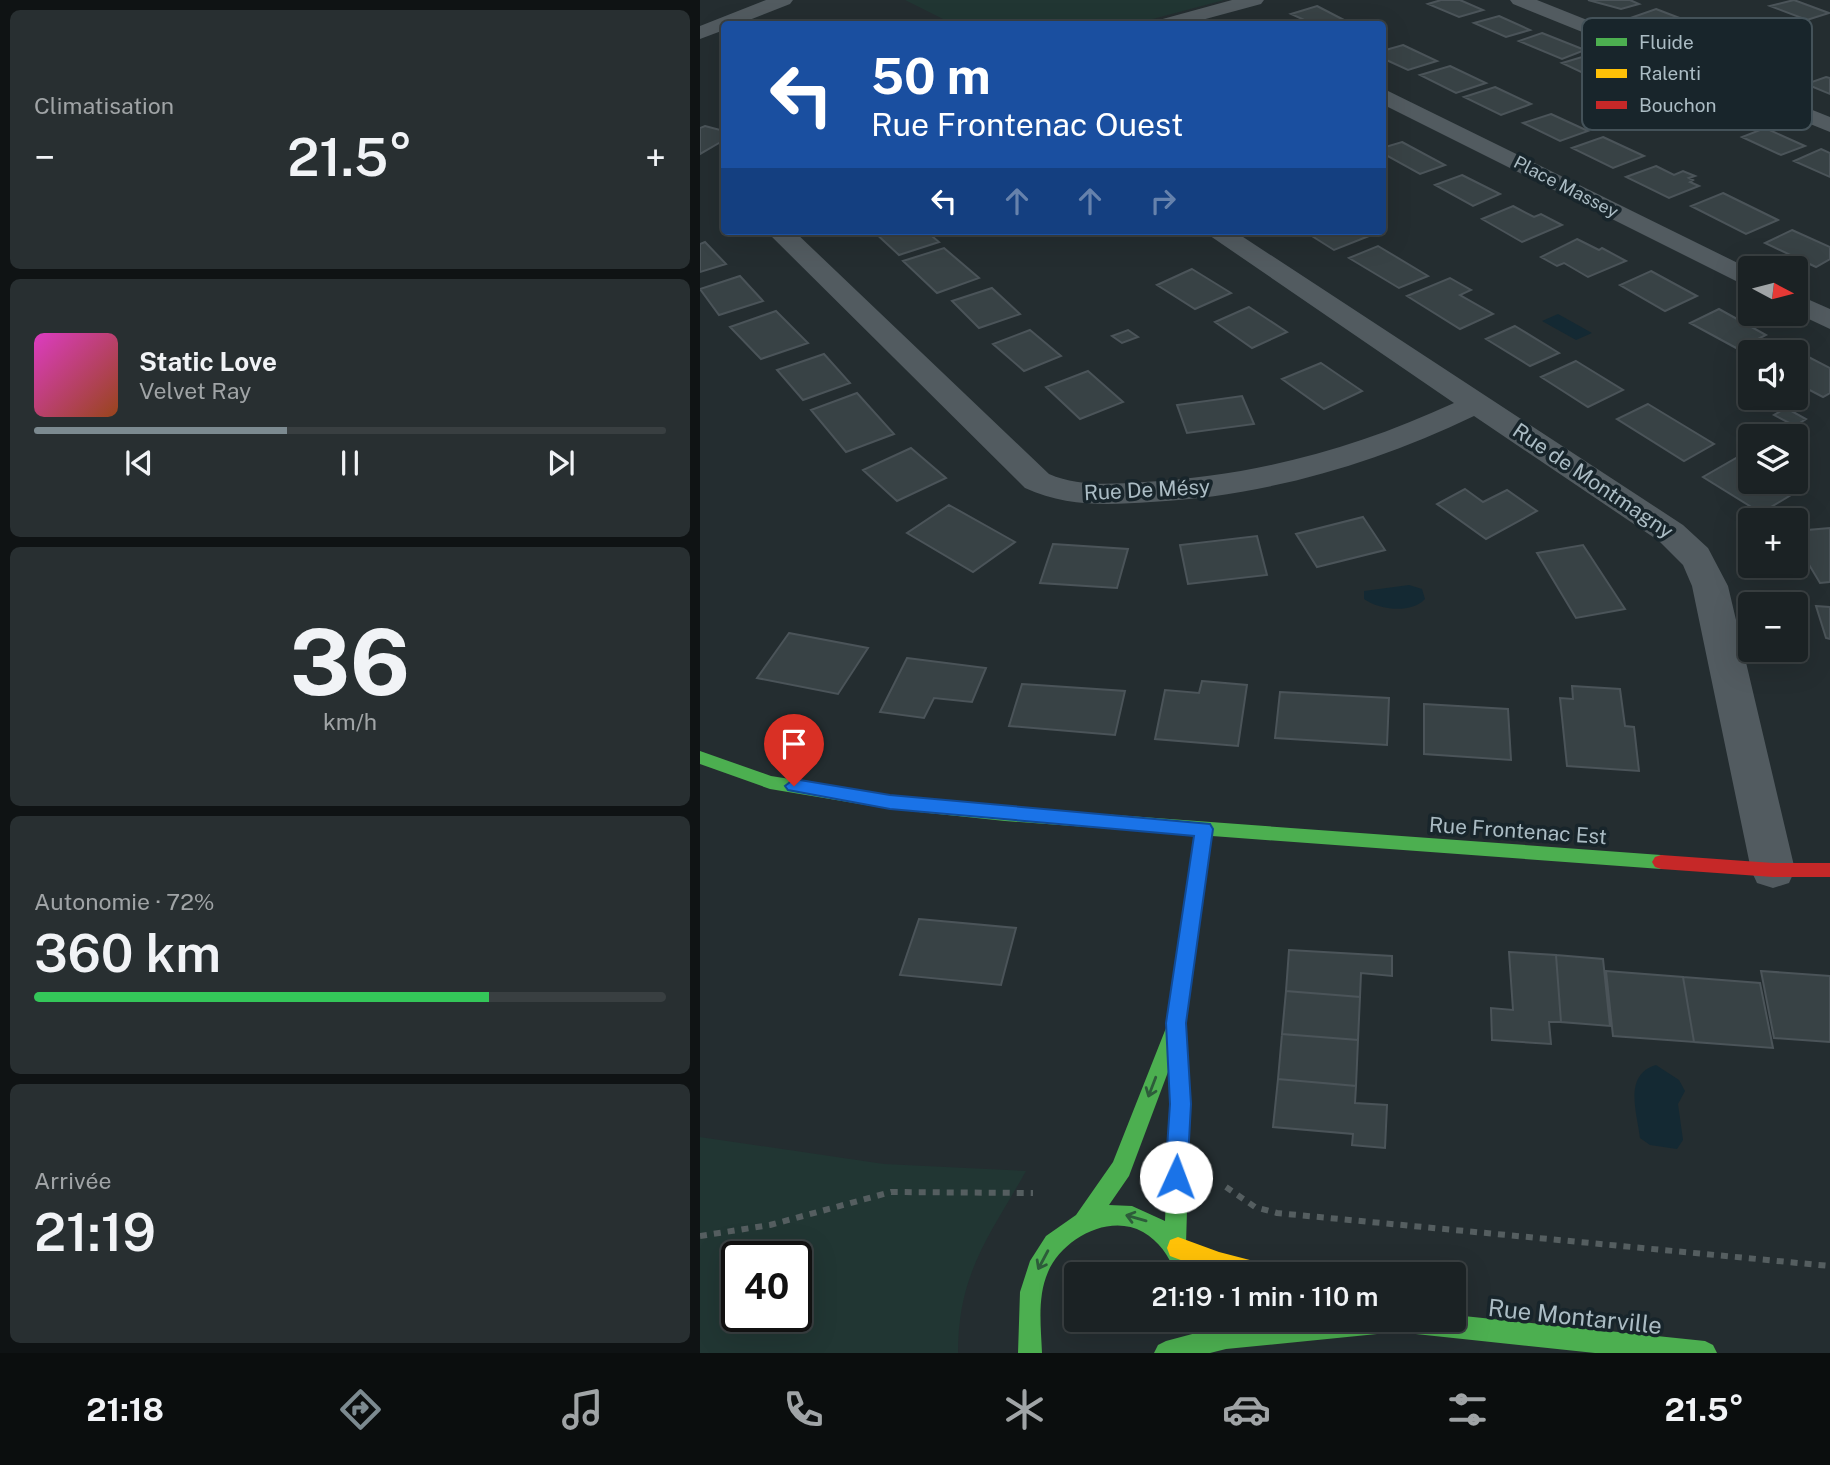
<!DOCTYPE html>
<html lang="fr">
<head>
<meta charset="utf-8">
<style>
  :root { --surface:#1b2224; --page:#282f31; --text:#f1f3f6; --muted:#a0a4a6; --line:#393f41; --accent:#7c8a90 }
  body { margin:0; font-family:"Public Sans",sans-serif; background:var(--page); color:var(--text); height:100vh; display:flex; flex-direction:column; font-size:26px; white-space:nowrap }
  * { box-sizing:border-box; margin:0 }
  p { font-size:23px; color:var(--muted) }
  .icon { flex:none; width:38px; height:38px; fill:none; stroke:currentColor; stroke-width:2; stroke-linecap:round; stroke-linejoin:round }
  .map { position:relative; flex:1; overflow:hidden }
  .sheet { display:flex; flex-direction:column; gap:10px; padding:10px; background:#0f1314; width:700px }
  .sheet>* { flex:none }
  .top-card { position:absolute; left:21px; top:21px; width:665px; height:214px; border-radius:7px; box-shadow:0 7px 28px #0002,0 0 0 2px var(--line); background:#1a4fa0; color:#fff; overflow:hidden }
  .needle { width:46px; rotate:97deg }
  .fabs { position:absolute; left:1038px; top:256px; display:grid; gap:14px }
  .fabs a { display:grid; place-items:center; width:70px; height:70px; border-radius:7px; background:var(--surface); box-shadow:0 7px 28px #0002,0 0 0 2px var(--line); font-size:35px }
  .speed { position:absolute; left:21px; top:1241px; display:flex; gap:14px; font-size:35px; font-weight:700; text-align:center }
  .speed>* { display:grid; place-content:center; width:91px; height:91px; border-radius:50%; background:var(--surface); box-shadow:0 7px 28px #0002,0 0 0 2px var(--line); line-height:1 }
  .speed .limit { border:4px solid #111; border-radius:10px; background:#fff; color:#111 }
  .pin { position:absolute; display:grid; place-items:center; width:60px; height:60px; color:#fff; margin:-72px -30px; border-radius:50% 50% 50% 0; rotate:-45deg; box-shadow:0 0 7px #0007 }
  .pin .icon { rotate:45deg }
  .me { position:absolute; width:77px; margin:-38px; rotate:2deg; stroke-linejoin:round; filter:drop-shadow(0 0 5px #0008) }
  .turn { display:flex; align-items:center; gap:24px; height:147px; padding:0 35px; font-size:32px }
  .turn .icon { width:91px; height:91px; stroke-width:2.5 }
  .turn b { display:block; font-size:49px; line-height:60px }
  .lanes { display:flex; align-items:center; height:66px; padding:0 35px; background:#0003; justify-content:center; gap:35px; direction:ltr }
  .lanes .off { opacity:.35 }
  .big { font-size:52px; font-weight:600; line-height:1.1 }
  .sheet .widget { flex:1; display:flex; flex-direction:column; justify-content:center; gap:10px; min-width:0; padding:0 24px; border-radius:10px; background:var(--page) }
  .sheet .dial { align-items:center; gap:0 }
  .dial b { font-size:91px; line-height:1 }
  .song { display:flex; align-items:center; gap:21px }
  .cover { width:84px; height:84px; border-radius:10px; background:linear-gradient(135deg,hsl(310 70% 55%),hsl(20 70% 35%)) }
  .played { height:7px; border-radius:4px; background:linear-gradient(90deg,var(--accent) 40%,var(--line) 40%) }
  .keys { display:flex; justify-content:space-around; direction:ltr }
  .heat { display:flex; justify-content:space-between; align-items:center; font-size:38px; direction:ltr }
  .charge { height:10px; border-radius:5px; background:linear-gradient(90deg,#34c759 72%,var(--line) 0) }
  .trip { position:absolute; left:364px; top:1262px; width:402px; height:70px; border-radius:7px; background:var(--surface); box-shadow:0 7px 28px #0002,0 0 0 2px var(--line); font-weight:600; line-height:70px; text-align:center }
  .menu { display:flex; height:112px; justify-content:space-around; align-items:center; background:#0b0e0e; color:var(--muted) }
  .menu .icon { width:49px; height:49px }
  .menu .active { color:var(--accent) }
  .menu b { font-size:32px; color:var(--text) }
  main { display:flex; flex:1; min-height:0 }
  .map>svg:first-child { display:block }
</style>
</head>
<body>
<main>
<section class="sheet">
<div class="widget"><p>Climatisation</p>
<div class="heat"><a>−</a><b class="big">21.5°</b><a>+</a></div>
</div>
<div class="widget">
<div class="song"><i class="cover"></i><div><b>Static Love</b><p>Velvet Ray</p></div></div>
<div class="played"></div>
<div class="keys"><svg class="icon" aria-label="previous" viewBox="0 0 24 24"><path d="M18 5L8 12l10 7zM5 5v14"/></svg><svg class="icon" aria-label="pause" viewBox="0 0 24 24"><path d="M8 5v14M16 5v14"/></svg><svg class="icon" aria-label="next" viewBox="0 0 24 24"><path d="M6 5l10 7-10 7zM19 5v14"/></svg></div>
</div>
<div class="widget dial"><b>36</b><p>km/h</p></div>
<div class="widget"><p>Autonomie · 72%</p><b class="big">360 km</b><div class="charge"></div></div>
<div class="widget"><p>Arrivée</p><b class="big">21:19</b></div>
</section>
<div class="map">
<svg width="1130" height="1353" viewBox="0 0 1130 1353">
  <rect width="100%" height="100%" fill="#242d30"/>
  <path fill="#213633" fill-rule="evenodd" d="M205,0H524L434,24H253Z
    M0,1137L184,1164L326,1171C289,1237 258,1273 258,1353H0ZM37,1256H96V1316H37Z"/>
  <path fill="#142933" d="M858,314L892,333L876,340L842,321Z
    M709,585L722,589L725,599C711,614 679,610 664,599V591Z
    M956,1065L979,1080L985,1091L978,1104L983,1140L977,1149L950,1145L940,1138C937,1112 923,1075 956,1065Z"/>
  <path fill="#384245" stroke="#4b5459" stroke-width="2" d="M741,0H760L783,10L759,17L728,4Z
    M888,0H930L939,4L921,9Z
    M1094,0L1129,13L1107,20L1070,6Z
    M617,6L644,20L613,24L591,14Z
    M956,9L990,22L966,30L933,17Z
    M799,16L830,30L806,37L774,23Z
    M842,33L885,50L862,59L819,41Z
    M703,45L737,61L708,70L682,58V51Z
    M892,54L928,69L898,80L862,63Z
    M750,66L786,83L756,93L720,75Z
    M1126,77L1130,78V94L1106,84Z
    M795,87L831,104L801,115L764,97Z
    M851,114L888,131L860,141L823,123Z
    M5,126L24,131V145L19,143L0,154V128Z
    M1065,128L1105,146L1081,155L1042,137Z
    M903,137L944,156L913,168L872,148Z
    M702,142L745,165L720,174L682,153V148Z
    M1121,149L1130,153V177L1094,161Z
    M956,166L974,175L983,171L995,176L989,178L993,180L990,182L999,186L969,198L926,177Z
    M762,175L800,194L773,206L735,185Z
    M1023,193L1078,220L1046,234L991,206Z
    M813,206L834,217L841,214L862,225L822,242L782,219Z
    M1092,230L1130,247V259L1116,267L1065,243Z
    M173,231H226L239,242L199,255Z
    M604,231H661L669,236L634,250Z
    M877,239L899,250L902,248L926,261L888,277L864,263L857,266L841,257Z
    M5,242L26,264L0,272V244Z
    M678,246L728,276L699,288L649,258Z
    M244,248L279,278L237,293L203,261Z
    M492,269L531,293L495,309L457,285Z
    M951,271L997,296L965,311L920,285Z
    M40,276L63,301L19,315L0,289Z
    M750,278L771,290L760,295L793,314L760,329L707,296Z
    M292,288L320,314L279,328L252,301Z
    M549,307L587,332L552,348L515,322Z
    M1019,309L1066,335L1038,349L990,323Z
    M76,311L108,343L61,359L30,327Z
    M815,326L859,353L830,366L786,339Z
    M330,330L361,356L324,371L293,344Z
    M428,330L438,337L422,343L412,336Z
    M1097,351L1130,368V393L1123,397L1096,383Z
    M124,354L150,383L103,400L77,370Z
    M876,361L923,390L888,407L841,377Z
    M621,363L662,391L624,409L582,379Z
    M388,371L423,402L380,419L346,387Z
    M157,393L194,434L146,452L111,410Z
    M542,396L554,424L487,433L477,405Z
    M948,404L1014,444L984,461L917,419Z
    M1086,408L1106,419L1095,426L1074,415Z
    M211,448L246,478L197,501L163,470Z
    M1038,457L1050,464V481H1078L1096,492L1061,513L1003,477Z
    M765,489L783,502L807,490L837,511L786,539L737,504Z
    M249,505L315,542L273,572L207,533Z
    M663,517L685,550L617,567L596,534Z
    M1130,528V582L1120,583L1096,543V531Z
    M557,536L567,575L488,584L480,545Z
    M353,544L428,549L417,588L340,583Z
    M883,545L925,609L876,618L837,553Z
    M1116,606L1130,607V639L1126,638Z
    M89,633L168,648L138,694L57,678Z
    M207,658L286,668L272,702L234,698L224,718L180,712Z
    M502,681L547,685L538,746L455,739L465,690L499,693Z
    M322,684L425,691L415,735L309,726Z
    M872,686L920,689L925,726L934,727L939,771L867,766L860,698L873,699Z
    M580,692L689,698L687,745L575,738Z
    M724,704L808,709L811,760L724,754Z
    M219,919L316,928L301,985L200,975Z
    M589,950L692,956V976L661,973L660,997L586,991Z
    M809,952L856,955L861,1022H849L851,1044L792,1040L791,1008L813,1010Z
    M856,955L903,959L910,1026L861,1022Z
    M906,971L983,977L994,1042L913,1036Z
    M1061,971L1130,976V1042L1074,1038Z
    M983,977L1060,983L1073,1048L994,1042Z
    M586,991L660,997L658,1040L582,1034Z
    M582,1034L658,1040L656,1086L578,1079Z
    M578,1079L656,1086L655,1103L687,1105L685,1148L652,1145L653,1134L573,1127Z"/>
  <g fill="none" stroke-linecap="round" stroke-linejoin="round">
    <path stroke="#555e60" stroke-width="6" stroke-dasharray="7 7" stroke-linecap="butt" d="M526,1187L555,1207L577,1213L1130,1266
      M0,1236L70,1225L191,1192L333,1193"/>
    <path fill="#525b60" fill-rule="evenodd" d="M66,0H93L90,4L39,24H24V30L0,39V26Z
      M532,0H564L561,4L487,24H456L459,20Z
      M810,0H837L1130,117V132L813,4Z
      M682,88L1050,269V288L682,104Z
      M66,231H94L349,474C379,487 412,484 444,482C554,476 654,449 754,403L503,231H534L983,525L1008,548L1028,586L1095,870L1089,883L1073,888L1057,883L1051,870L992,586L983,565L959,541L774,416C672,465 564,496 451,502C408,505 366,507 325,488Z
      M1096,294L1130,309V329L1096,313Z"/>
    <path fill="#4caf50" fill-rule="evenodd" d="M0,751L71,776L190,795L305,807L961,855L967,857L970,862L967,867L961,869L512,836L486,1023L490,1104L486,1245L498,1274H476C469,1256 460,1242 443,1232C409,1213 362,1239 348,1272C337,1297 341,1327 342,1353H318L320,1292L330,1261L346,1236L376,1215L413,1162L466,1028L494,835L305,821L190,809L70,789L0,764ZM468,1072L470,1104L465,1221L432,1206L409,1205L429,1176Z
      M754,1315L1005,1341L1013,1345L1017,1353H895L697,1332L526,1349L510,1353H454L458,1345L466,1341L526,1325L585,1320H754Z"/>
    <path fill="#ffc107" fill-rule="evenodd" d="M478,1237L519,1252L573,1266L576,1274H518L470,1256L467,1248L470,1240Z"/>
    <path fill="#c62828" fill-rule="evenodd" d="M961,855L1073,863H1130V877H1073L961,869L955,867L952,862L955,857Z"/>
  </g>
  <defs><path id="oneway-shaft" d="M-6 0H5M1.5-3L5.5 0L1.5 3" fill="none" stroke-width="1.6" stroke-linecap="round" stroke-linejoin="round" transform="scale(1.75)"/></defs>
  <g stroke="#2d5c3a">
    <use href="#oneway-shaft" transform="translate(452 1087) rotate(111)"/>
    <use href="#oneway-shaft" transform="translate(436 1218) rotate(-164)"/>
    <use href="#oneway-shaft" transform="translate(343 1260) rotate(118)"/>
  </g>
  <path fill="#1a73e8" stroke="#114b97" stroke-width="2" d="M94,779L190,795L510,824L513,829L486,1023L491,1104L487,1177L484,1185L476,1188L469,1185L465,1177L470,1104L466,1023L494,836L190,809L88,790L85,786Z"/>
  <g text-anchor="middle" stroke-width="7" stroke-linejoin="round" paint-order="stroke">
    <g font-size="18" fill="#abbcc4" stroke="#18252b">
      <text transform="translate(866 187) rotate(27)" y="6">Place Massey</text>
    </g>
    <g font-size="21" fill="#abbcc4" stroke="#18252b">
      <text transform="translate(893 481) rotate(34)" y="7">Rue de Montmagny</text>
      <text transform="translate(447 490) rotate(-3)" y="7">Rue De Mésy</text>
      <text transform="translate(818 831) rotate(4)" y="7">Rue Frontenac Est</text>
    </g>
    <g font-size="24" fill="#abbcc4" stroke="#18252b">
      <text transform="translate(875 1317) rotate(6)" y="8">Rue Montarville</text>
    </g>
  </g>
  <rect x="882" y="18" width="230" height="112" rx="10" fill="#18252b" stroke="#445259" stroke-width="2"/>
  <rect x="896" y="38" width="31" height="8" fill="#4caf50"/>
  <rect x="896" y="69" width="31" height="9" fill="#ffc107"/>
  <rect x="896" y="101" width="31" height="8" fill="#c62828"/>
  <g font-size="19" fill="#abbcc4">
    <text x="939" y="49">Fluide</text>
    <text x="939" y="80">Ralenti</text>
    <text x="939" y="112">Bouchon</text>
  </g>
</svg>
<div class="fabs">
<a><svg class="needle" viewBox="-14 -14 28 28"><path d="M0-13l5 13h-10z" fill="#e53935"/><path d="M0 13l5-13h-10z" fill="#a0a4a6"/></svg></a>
<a><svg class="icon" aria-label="sound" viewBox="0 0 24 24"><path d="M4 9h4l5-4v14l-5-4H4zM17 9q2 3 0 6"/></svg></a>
<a><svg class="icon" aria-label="layers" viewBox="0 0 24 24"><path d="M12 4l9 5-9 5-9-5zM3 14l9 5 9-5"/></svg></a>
<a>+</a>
<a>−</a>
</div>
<div class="speed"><div class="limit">40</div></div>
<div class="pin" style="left:94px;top:786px;background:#d93025"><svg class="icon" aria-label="arrive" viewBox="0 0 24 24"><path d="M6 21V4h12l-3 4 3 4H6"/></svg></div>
<svg class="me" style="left:476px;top:1177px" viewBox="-20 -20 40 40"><circle r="19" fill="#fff"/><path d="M0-13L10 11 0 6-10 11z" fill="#1a73e8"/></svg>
<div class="trip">21:19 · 1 min · 110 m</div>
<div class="top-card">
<div class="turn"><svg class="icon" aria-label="left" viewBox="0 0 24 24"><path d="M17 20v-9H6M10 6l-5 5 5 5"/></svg><div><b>50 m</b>Rue Frontenac Ouest</div></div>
<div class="lanes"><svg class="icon" aria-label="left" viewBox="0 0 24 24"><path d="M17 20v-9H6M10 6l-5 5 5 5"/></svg><svg class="icon off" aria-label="ahead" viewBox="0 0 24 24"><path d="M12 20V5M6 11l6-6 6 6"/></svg><svg class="icon off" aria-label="ahead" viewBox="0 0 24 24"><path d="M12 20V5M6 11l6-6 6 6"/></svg><svg class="icon off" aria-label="right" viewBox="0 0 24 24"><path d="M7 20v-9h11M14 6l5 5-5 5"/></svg></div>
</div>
</div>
</main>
<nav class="menu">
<b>21:18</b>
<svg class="icon active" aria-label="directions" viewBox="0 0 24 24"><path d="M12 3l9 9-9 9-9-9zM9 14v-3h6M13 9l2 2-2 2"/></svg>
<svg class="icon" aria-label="music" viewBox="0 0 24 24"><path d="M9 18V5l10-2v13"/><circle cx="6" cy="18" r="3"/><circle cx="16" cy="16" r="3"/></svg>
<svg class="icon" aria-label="phone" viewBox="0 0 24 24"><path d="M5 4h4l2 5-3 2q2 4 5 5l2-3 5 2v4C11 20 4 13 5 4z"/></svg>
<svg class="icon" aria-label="climate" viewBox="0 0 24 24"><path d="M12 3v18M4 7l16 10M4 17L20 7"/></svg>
<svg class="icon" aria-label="car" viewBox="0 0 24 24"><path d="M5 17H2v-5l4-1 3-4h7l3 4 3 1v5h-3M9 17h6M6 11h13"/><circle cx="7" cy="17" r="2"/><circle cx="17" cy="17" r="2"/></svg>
<svg class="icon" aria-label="filters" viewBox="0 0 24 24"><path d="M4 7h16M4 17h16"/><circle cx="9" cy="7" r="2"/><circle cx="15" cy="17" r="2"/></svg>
<b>21.5°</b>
</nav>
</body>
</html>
